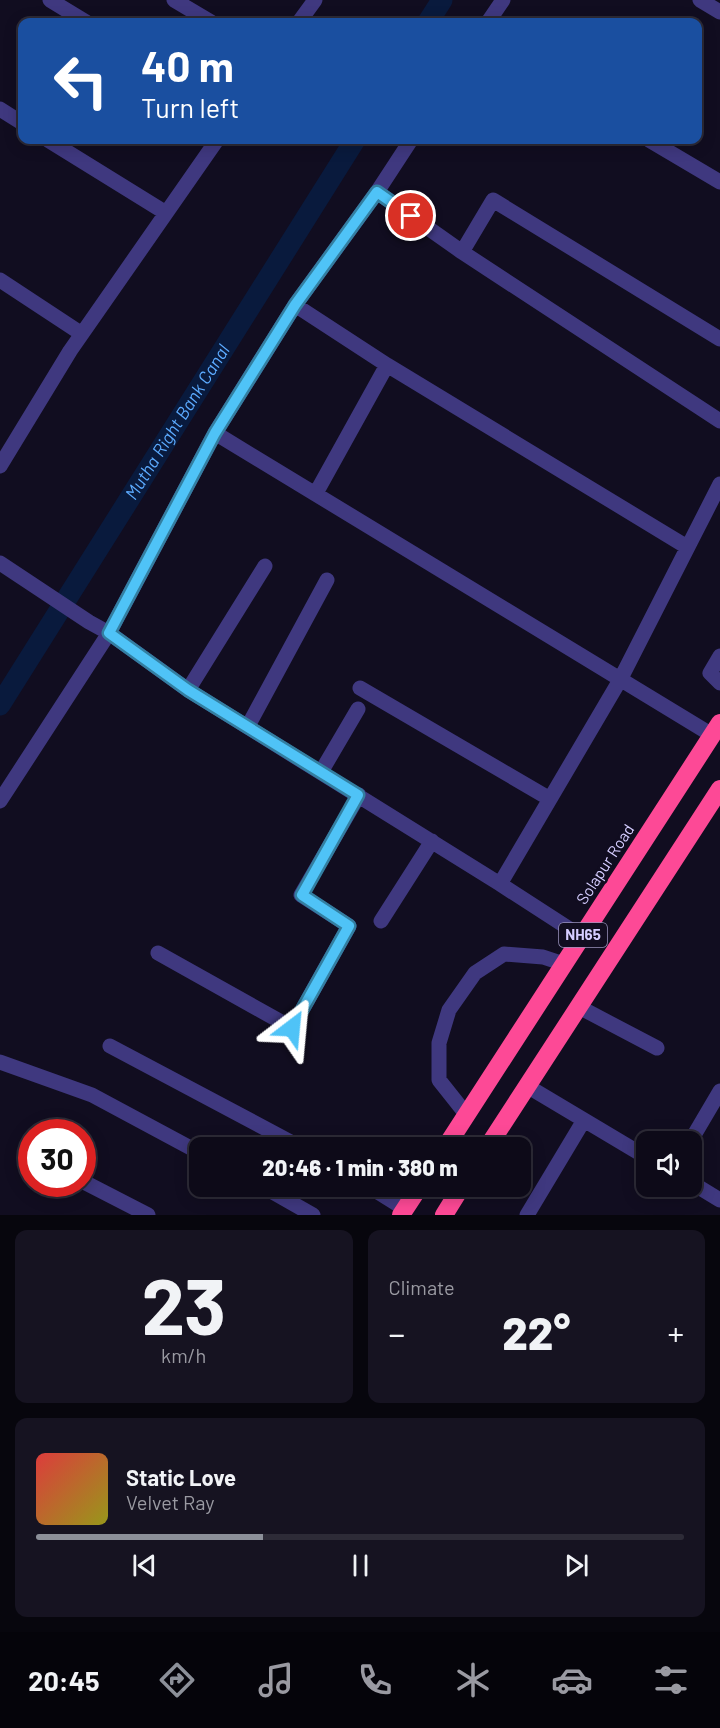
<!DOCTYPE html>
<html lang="en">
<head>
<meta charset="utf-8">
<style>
  :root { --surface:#0d0a18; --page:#161321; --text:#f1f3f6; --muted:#9a9aa2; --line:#2d2b37; --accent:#8c9099 }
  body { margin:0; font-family:Barlow,sans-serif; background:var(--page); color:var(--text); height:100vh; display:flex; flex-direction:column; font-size:22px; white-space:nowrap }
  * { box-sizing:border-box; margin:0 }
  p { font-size:20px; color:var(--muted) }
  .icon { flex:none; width:33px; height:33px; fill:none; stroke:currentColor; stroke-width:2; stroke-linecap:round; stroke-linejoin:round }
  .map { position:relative; height:1215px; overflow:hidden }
  .sheet { display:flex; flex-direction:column; gap:15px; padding:15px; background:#07060d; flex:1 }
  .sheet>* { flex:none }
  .hud { position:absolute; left:18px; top:18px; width:684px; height:126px; border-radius:12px; box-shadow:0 3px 15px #0003,0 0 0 2px var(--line); background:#1a4fa0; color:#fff; overflow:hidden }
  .buttons { position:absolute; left:636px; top:1131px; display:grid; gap:12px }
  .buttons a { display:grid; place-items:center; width:66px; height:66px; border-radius:12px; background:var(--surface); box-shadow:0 3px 15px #0003,0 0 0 2px var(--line); font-size:30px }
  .speed { position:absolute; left:18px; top:1119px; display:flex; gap:12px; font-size:30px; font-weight:700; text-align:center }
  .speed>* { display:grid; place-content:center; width:78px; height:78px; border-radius:50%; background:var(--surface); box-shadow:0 3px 15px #0003,0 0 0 2px var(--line); line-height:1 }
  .speed .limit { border:9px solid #d22; background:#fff; color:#111 }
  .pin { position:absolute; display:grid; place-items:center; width:51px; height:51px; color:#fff; margin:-26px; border:3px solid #fff; border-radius:50%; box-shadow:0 2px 6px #0007 }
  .me { position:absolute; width:66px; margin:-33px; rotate:29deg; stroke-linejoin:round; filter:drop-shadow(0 0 4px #0008) }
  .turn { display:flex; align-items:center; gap:21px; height:126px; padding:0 24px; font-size:27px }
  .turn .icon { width:78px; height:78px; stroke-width:2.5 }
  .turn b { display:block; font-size:42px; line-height:51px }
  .big { font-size:45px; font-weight:800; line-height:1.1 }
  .sheet .tile { flex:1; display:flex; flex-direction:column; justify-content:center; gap:9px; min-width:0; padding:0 21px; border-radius:12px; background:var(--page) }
  .sheet .dial { align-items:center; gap:0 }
  .dial b { font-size:78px; line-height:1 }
  .song { display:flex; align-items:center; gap:18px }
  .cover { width:72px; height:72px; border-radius:9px; background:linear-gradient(135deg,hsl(0 70% 55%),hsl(60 70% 35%)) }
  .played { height:6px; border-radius:3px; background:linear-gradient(90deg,var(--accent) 35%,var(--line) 35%) }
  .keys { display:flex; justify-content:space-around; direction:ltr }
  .heat { display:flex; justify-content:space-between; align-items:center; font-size:33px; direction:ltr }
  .sheet .tiles { flex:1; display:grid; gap:15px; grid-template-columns:1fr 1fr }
  .tile:last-child { grid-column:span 2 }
  .trip { position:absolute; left:189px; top:1137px; width:342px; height:60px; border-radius:12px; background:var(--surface); box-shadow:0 3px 15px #0003,0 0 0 2px var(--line); font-weight:800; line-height:60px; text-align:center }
  .menu { display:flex; height:96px; justify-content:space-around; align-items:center; background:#05040a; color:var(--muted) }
  .menu .icon { width:42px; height:42px }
  .menu .active { color:var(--accent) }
  .menu b { font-size:27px; color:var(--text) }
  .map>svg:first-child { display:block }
</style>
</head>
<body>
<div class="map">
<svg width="720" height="1215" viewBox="0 0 720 1215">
  <rect width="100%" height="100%" fill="#110d20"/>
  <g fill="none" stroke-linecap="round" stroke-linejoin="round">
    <g stroke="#091a3d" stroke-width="21">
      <path d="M428,22L442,0"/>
      <path id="s1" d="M0,705L355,140"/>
    </g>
    <path stroke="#3f387f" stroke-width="15" d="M50,0L86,22
      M174,0L211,22
      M700,0L720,12
      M299,22L315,0
      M488,22L503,0
      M0,109L22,123
      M48,140L166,213
      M649,140L720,182
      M377,192L462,252L720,421
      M462,252L493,200L720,339
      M0,280L82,334
      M295,305L387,365L687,547
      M215,433L712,735
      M0,466L70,351L217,140
      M316,493L387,365
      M0,563L89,622L109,633L188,690L500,884
      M720,656L710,673L720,683
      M360,688L550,799
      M188,690L265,566
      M248,726L327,580
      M321,772L358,709
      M0,801L109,633L215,433L295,305L377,192L411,140
      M381,921L432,841
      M582,937L500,884L620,680L720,484
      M158,953L292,1028L349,926L301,895L359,795
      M579,1007L657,1048
      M110,1046L302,1148
      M0,1062L92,1095L200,1153
      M527,1086L646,1157
      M466,1114L439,1080V1043L449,1010L475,973L504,954L543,957L564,964
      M690,1142L720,1091
      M82,1181L148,1215
      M692,1183L720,1200
      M262,1186L313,1215
      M368,1186L405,1209
      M527,1215L584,1120"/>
    <path stroke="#fd4996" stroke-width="18" d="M445,1148L720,723
      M487,1148L720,789
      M401,1215L420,1186
      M444,1215L462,1186"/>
  </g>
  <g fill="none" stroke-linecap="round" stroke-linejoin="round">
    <defs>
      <path id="route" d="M292,1028L349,926L302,895L358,795L188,690L109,633L215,433L295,305L377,192L411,216"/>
    </defs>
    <use href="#route" stroke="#337fa1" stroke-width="15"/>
    <use href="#route" stroke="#4fc3f7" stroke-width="10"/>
  </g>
  <g text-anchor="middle" stroke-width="5" stroke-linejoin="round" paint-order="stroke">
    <rect fill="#110d20" stroke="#9a93bc" stroke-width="1.5" x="559" y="923" width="48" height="24" rx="4.5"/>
    <g font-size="15" font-weight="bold" fill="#d5cdff">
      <text x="583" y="940">NH65</text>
    </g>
    <g font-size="16" fill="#d5cdff" stroke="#110d20">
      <text transform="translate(605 864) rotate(-57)" y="6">Solapur Road</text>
    </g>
    <g font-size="18" font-style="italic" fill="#5caafe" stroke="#110d20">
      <text dy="6" stroke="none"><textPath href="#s1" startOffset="334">Mutha Right Bank Canal</textPath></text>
    </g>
  </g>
</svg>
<div class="buttons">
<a><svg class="icon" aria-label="sound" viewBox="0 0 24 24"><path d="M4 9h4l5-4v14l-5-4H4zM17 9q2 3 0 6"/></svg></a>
</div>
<div class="speed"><div class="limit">30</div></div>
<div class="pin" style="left:411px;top:216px;background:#d93025"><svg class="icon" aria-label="arrive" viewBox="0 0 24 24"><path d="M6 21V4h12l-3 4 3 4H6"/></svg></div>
<svg class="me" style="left:292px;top:1028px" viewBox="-20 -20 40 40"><path d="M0-17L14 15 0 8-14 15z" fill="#4fc3f7" stroke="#fff" stroke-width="4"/></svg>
<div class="trip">20:46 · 1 min · 380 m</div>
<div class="hud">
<div class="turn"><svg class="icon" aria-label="left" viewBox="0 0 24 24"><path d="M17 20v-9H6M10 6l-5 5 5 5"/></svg><div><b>40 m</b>Turn left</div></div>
</div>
</div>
<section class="sheet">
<div class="tiles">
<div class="tile dial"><b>23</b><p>km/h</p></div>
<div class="tile"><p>Climate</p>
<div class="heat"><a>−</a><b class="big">22°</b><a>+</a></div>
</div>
<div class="tile">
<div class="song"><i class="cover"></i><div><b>Static Love</b><p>Velvet Ray</p></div></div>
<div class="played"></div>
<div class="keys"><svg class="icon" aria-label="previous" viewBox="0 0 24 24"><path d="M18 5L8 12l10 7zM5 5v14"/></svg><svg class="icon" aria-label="pause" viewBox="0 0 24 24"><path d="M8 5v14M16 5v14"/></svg><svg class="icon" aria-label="next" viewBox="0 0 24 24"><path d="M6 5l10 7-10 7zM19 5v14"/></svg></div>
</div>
</div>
</section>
<nav class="menu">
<b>20:45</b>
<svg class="icon active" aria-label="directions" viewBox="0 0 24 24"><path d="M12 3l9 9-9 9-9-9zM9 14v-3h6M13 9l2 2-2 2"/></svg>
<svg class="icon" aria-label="music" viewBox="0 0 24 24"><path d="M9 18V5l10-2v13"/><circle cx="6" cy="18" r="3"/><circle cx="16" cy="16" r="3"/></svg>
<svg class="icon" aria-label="phone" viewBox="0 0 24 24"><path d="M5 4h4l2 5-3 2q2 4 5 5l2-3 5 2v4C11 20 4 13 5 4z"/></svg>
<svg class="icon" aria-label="climate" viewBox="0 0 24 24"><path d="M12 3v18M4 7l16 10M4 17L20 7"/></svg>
<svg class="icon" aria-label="car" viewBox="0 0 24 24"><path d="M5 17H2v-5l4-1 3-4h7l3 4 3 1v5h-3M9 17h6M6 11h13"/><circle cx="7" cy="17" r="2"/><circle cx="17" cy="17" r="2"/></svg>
<svg class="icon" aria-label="filters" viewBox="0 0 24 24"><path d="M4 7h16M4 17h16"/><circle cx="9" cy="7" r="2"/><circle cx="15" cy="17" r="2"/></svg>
</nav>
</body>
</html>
